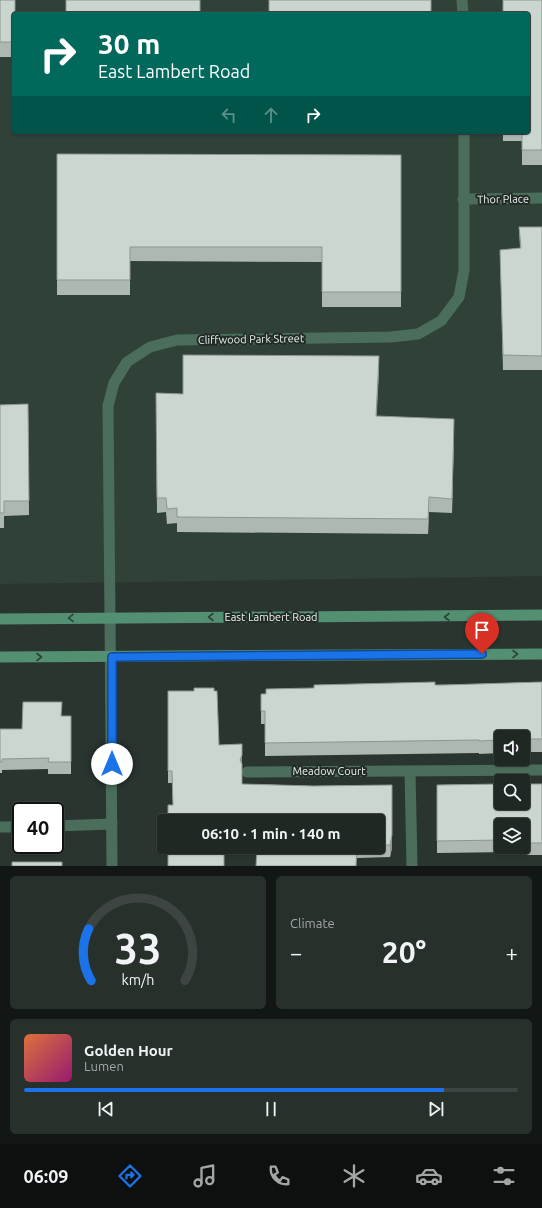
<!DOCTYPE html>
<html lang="en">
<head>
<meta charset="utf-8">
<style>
  :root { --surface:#202824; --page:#28302c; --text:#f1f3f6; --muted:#a2a6a6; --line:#3d4441; --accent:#1a73e8 }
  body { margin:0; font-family:Ubuntu,sans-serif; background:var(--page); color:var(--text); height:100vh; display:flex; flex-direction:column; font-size:15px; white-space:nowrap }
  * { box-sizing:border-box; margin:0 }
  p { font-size:13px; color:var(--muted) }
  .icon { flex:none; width:22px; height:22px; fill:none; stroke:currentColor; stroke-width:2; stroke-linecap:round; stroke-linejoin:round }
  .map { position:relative; height:866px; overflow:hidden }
  .drawer { display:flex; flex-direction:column; gap:10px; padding:10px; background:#121614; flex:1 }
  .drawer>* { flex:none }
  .top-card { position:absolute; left:12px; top:12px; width:518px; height:122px; border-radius:4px; box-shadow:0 1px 3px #0004,0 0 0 1px var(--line); background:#00695c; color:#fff; overflow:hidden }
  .tools { position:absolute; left:494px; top:730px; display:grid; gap:8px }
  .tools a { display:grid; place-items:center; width:36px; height:36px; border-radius:4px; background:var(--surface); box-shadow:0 1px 3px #0004,0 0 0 1px var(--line); font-size:20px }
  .speed { position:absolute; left:12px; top:802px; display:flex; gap:8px; font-size:20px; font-weight:700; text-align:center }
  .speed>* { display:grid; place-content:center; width:52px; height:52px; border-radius:50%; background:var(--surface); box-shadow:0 1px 3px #0004,0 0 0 1px var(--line); line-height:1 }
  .speed .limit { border:2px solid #111; border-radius:6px; background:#fff; color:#111 }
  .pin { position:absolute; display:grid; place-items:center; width:34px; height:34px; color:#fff; margin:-41px -17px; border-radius:50% 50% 50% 0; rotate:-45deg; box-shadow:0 0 4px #0007 }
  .pin .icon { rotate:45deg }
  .me { position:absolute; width:44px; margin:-22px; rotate:0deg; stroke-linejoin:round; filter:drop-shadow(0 0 3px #0008) }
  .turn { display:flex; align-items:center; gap:14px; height:84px; padding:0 20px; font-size:18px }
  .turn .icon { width:52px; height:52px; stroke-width:2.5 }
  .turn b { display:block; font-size:28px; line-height:34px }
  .lanes { display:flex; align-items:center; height:38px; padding:0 20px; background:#0003; justify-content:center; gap:20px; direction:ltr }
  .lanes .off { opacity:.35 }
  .big { font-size:30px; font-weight:700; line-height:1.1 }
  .drawer .widget { flex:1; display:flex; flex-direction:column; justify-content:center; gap:6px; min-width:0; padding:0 14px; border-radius:6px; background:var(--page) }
  .drawer .dial { align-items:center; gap:0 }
  .dial svg { height:104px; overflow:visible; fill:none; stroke:var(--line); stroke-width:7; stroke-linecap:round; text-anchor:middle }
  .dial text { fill:var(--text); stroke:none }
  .song { display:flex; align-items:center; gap:12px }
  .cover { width:48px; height:48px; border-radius:6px; background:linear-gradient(135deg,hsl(20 70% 55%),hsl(320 70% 35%)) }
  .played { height:4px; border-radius:2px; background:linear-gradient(90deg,var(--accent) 85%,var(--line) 85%) }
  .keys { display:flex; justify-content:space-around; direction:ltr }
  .heat { display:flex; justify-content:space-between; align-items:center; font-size:22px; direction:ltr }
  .drawer .tiles { flex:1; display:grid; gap:10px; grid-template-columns:1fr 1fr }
  .widget:last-child { grid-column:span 2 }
  .trip { position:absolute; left:157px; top:814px; width:228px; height:40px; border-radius:4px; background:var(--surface); box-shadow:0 1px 3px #0004,0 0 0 1px var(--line); font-weight:700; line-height:40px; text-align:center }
  .dock { display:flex; height:64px; justify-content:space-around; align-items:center; background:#0d100e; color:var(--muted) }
  .dock .icon { width:28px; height:28px }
  .dock .on { color:var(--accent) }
  .dock b { font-size:18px; color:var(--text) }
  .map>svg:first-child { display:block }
</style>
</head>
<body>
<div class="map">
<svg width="542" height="866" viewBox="0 0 542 866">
  <rect width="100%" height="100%" fill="#2b3530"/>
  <path fill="#304138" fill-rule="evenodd" d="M0,0H542V576L0,584ZM14,14H528V132H14Z"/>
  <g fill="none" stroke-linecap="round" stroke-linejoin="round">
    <path stroke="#4a6e5b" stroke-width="11" d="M462,0L463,14
      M463,199L542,198
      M110,617L108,406L114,383L127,362L150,347L177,340L391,337L418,334L441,321L459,297L464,270V132
      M410,771L412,866
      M247,772L542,770
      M55,826L112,824
      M0,827H21"/>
    <path stroke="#4a6e5b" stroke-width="11" d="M110,617L112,866"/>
    <path stroke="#538f71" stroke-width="11" d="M0,619L542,615
      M0,657L542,654"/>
  </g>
  <path fill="#aeb8b2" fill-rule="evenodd" d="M0,0L14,14V57H0Z
    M542,0V165H522V141H503V132H528Z
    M57,154L401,155V307H322V262L130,261V295H57Z
    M519,227H542V370H503L500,250L520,248Z
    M379,371L376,416L454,434L452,513L429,512L428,534L177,532V523L167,524L166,512L157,513L156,393L183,394Z
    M28,404L29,515L4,516V528H0V405Z
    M542,682V752H523V737H501V753L479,754V753L265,756V724H261V694L435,685Z
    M168,691L219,745L242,744V784L313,786L392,785V848L390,857L357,858L257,848L224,847V866H168V847H378V821L173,805L172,783H168Z
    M62,716H71V774H48V769L2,770V773H0V729H22Z
    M542,784V855H515V852L437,853V785ZM501,825H523V847H501Z"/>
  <path fill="#8d9691" d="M379,356V371L376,431V416Z
    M454,419V434L452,513V499Z
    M429,497V512L428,534V519Z
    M242,755V768L240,760Z
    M392,785V848L390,857V845Z"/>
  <path fill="#cad6cf" stroke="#8d9691" d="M0,0H15V14H14V42H0Z
    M66,0H200V14H66Z
    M269,0H431V14H269Z
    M503,0H542V150H522V132H528V14H503Z
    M57,154L401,155V292H322V247H130V280H57Z
    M519,227H542V356L503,355L500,250L521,248Z
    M183,355L379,356L376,416L454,419L452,499L429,497L428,519L177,517V508L167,509L166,498H157L156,393L183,394Z
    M28,404L29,501H4V513H0V405Z
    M435,682V685H444L542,682V739H523V737H501V740L479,741V740L265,743V711H261V694H266V689L314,688V685Z
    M194,688H214V691H217L219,745L242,744V755L240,760L242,764V784L313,786L392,785V835L390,845H378V821H168V805H173L172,771H168V691H194Z
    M23,702H62L61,716H71V762H48L49,758L2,759V762H0V729H22Z
    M501,784V803H523V784H542V843H523V825H501V840L437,841V785Z
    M168,847H224V866H168Z
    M257,847H357L356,866H256Z
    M12,862H62V866H12Z"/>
  <defs><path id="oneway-chevron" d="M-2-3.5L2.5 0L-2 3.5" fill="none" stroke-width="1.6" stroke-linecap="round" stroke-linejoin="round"/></defs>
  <g stroke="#2e4439">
    <use href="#oneway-chevron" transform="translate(211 617) rotate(180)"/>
    <use href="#oneway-chevron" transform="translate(447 617) rotate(180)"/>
    <use href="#oneway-chevron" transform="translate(71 618) rotate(179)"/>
    <use href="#oneway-chevron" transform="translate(515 654)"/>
    <use href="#oneway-chevron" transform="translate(39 657)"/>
  </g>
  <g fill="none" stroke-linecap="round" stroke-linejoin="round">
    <defs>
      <path id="route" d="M112,764V657L482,654"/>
    </defs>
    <use href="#route" stroke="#114b97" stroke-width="10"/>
    <use href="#route" stroke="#1a73e8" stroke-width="7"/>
  </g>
  <g text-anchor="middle" stroke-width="4" stroke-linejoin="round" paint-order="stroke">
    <g font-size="11" fill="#eef4f0" stroke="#222b26">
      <text transform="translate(503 199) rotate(-1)" y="4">Thor Place</text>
      <text transform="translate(251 339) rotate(-1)" y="4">Cliffwood Park Street</text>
      <text x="271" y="621">East Lambert Road</text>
      <text x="329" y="775">Meadow Court</text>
    </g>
  </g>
</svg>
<div class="tools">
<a><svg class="icon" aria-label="sound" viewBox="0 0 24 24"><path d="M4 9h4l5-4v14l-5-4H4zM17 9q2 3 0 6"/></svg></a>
<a><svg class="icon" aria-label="search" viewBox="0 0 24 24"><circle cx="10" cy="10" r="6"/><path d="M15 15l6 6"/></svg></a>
<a><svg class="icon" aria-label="layers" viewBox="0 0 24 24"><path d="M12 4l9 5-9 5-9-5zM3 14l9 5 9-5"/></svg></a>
</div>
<div class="speed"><div class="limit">40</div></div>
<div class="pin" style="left:482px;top:654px;background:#d93025"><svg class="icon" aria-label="arrive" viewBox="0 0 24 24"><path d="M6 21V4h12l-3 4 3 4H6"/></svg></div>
<svg class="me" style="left:112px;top:764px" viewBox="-20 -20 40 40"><circle r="19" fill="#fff"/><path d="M0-13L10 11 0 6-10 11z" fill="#1a73e8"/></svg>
<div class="trip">06:10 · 1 min · 140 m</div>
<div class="top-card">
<div class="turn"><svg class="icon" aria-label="right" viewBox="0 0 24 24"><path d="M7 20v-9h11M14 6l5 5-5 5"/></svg><div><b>30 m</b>East Lambert Road</div></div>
<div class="lanes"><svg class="icon off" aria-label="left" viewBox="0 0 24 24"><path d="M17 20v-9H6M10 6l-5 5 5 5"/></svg><svg class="icon off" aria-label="ahead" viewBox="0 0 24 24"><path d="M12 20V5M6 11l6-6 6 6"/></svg><svg class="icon" aria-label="right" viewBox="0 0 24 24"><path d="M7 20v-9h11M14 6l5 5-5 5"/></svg></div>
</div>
</div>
<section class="drawer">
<div class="tiles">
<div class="widget dial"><svg viewBox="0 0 100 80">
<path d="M14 69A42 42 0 1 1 86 69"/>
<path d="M14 69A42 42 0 0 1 12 29" stroke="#1a73e8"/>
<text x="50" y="56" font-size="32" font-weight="700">33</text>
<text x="50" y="72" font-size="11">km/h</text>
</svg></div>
<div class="widget"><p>Climate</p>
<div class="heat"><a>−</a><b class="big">20°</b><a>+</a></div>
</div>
<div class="widget">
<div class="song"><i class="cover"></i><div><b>Golden Hour</b><p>Lumen</p></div></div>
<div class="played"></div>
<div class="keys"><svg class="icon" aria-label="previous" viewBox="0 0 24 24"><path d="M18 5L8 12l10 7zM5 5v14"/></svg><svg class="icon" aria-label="pause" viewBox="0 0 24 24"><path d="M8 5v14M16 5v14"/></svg><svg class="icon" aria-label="next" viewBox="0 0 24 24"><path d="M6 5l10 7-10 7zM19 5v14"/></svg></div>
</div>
</div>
</section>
<nav class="dock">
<b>06:09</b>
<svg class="icon on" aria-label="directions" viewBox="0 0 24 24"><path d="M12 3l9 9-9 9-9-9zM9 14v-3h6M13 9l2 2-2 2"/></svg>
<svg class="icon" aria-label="music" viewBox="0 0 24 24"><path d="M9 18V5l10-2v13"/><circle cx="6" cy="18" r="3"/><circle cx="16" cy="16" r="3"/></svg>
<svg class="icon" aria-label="phone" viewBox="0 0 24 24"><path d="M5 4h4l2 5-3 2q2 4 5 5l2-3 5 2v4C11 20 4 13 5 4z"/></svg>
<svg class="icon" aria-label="climate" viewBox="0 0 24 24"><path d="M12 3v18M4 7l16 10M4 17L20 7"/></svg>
<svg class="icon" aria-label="car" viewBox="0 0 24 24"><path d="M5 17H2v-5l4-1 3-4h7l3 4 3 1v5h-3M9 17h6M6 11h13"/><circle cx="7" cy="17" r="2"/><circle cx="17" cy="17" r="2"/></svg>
<svg class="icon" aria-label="filters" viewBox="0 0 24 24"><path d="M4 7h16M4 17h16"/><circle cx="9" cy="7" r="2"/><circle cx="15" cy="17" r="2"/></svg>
</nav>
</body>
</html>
